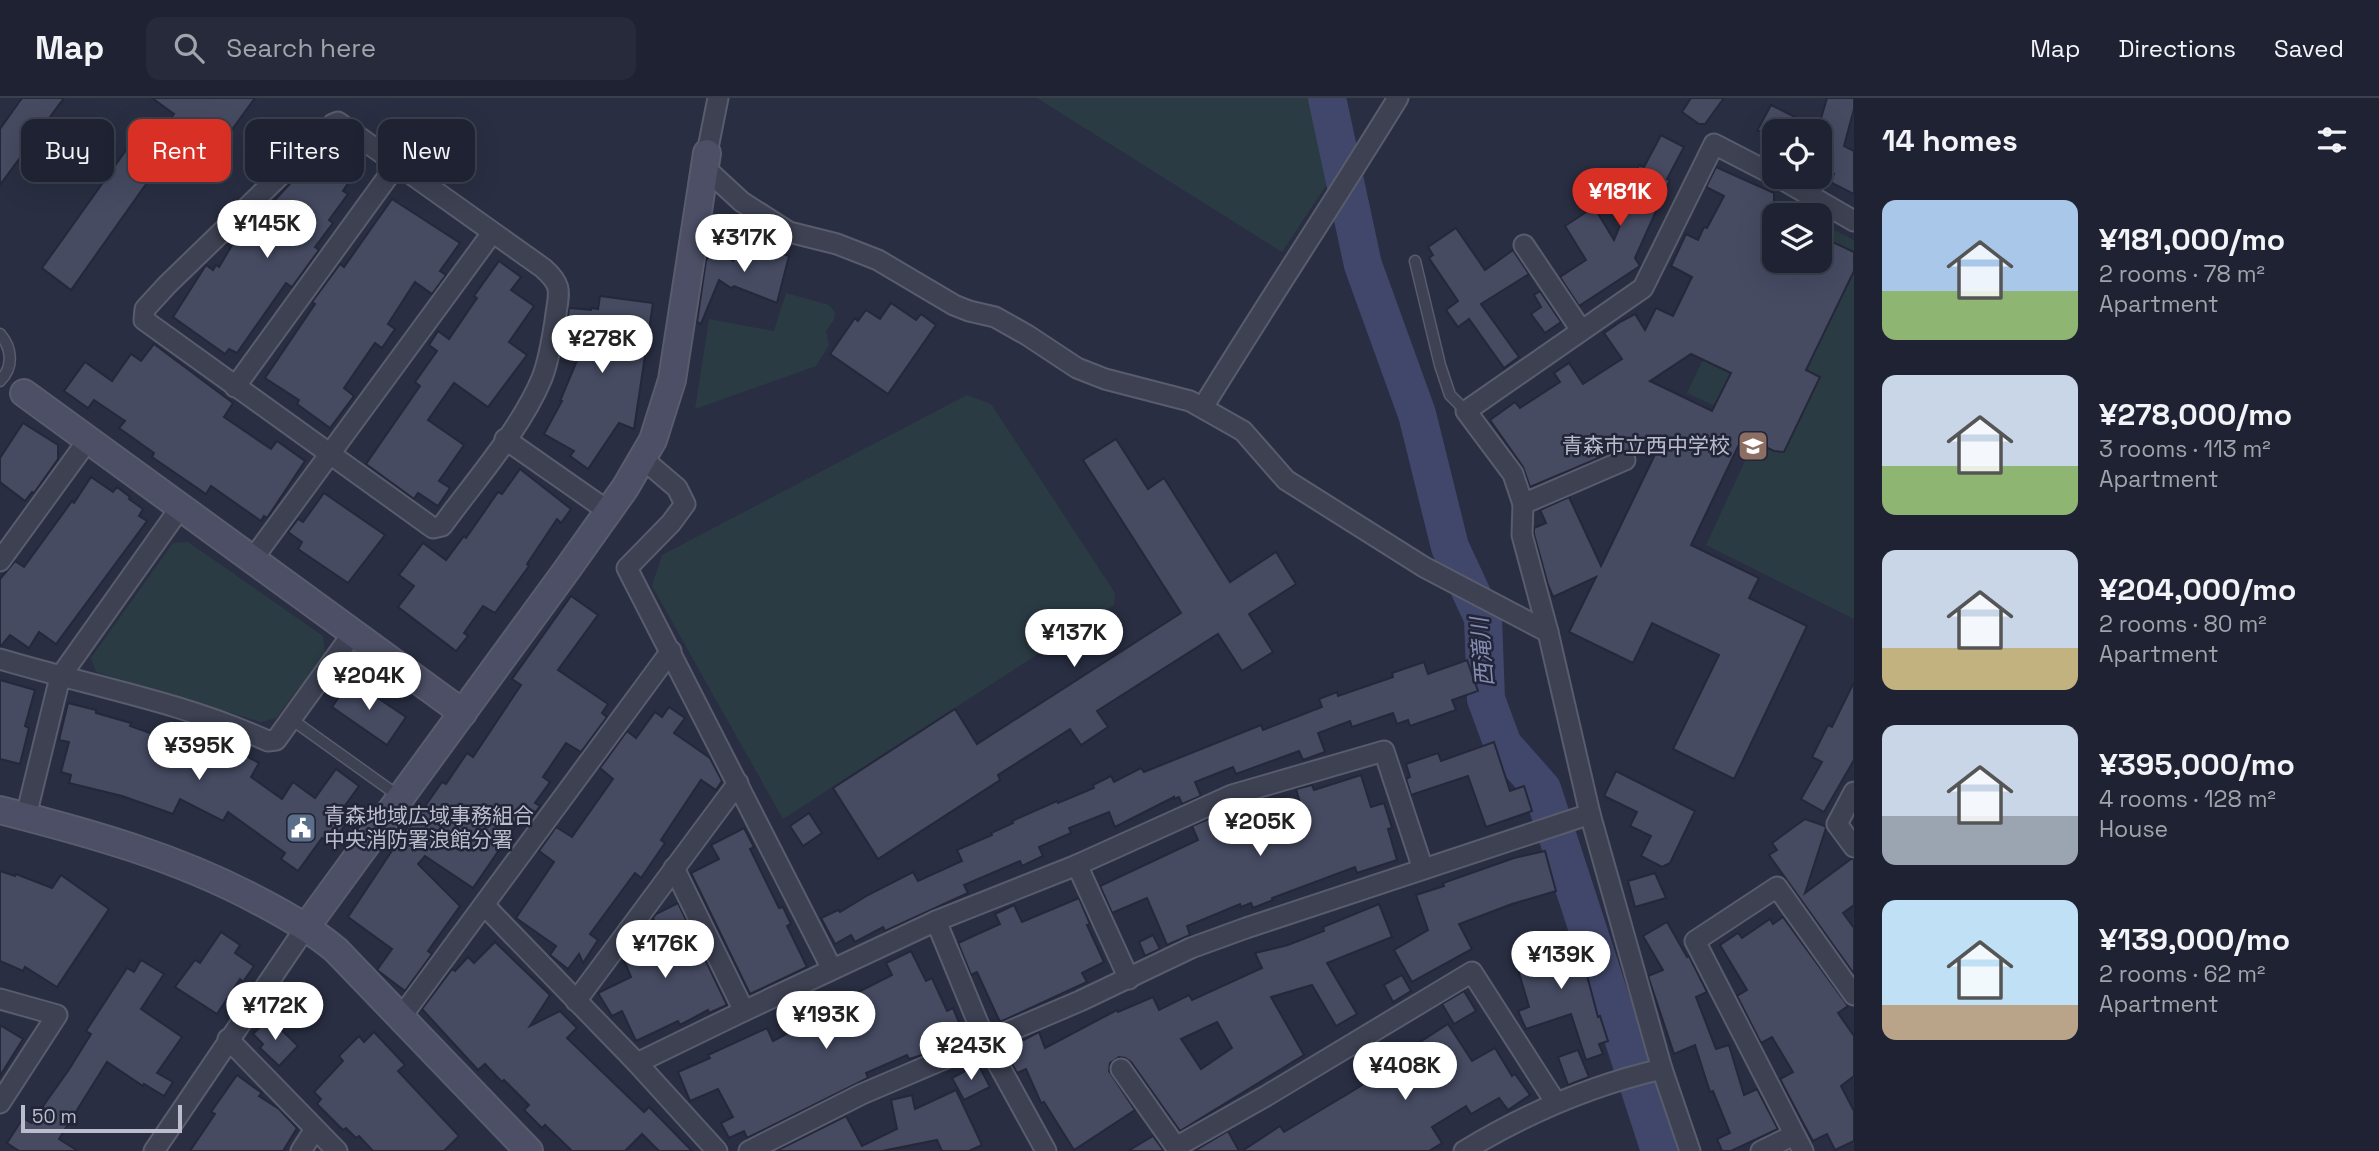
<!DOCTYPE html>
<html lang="en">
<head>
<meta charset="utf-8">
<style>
  :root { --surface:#1f2232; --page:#272a3a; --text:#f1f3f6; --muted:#a1a4ac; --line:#3c3f4d; --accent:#d93025 }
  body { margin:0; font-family:"Space Grotesk","Noto Sans JP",sans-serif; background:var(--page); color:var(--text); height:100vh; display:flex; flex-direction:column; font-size:26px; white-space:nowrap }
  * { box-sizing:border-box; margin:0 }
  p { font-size:23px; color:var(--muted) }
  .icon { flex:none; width:38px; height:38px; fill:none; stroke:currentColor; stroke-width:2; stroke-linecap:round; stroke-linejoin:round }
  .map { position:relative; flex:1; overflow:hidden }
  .panel { display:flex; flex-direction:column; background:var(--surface); width:525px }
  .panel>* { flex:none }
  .guide { position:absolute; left:21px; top:21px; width:665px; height:63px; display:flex; gap:14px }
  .buttons { position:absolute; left:1762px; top:21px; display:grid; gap:14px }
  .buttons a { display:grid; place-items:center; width:70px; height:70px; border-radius:14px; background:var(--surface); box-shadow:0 7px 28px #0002,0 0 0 2px var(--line); font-size:35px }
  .scale { position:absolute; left:21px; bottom:18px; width:161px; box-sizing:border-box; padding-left:7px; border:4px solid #bbbdcc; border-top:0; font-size:19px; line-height:24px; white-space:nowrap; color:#bbbdcc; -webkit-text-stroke:5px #222538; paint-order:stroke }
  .price { position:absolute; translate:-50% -60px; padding:0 16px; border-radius:24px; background:#fff; color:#222; font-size:23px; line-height:46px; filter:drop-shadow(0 2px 4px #0008) }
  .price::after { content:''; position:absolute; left:50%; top:42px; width:21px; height:16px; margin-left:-10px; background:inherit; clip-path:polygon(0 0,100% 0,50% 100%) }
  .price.selected { background:var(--accent); color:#fff }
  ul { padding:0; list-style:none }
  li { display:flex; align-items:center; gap:21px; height:175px; padding:0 28px }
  li span { display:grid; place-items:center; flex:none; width:196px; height:140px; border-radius:14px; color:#555 }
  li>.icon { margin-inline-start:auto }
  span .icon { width:84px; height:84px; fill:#fffc; stroke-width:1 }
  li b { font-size:30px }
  h2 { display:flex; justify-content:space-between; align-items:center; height:84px; padding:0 28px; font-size:30px }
  .chip { padding:0 24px; border-radius:14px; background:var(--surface); box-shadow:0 7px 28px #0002,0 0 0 2px var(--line); font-size:24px; line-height:63px }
  .chip.selected { background:var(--accent); color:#fff }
  header { display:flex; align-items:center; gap:42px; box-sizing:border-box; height:98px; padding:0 35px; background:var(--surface); border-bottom:2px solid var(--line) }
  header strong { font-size:33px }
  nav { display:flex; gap:38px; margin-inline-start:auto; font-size:24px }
  .search { width:490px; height:63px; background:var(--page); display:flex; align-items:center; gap:18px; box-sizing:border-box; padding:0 24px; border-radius:14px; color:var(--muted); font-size:26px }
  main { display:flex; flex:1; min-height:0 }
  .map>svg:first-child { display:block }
  .green { fill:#2b3b43 }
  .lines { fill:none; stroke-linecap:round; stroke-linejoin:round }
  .river { stroke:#40476a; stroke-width:38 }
  .building { fill:#464b62; stroke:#24283a; stroke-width:2; fill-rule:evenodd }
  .lane-casing { stroke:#595c6d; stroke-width:13 }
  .street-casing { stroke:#595c6d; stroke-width:23 }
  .secondary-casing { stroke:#595c6d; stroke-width:30 }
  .lane { stroke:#3d4152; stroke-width:10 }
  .street { stroke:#3d4152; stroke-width:19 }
  .secondary { stroke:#4c4f65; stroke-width:26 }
  .labels { text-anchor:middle; stroke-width:5; stroke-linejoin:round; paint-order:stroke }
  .poi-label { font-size:21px; fill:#bbbdcc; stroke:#222538; text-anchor:end }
  .water-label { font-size:23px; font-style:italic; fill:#848cb1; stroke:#222538 }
</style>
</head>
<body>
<header>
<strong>Map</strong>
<div class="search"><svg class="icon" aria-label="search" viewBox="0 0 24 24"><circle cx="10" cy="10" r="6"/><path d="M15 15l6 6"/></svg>Search here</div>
<nav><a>Map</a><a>Directions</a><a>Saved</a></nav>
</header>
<main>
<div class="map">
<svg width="1854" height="1053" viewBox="0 0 1854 1053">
  <rect width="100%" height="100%" fill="#292e42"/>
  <!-- green -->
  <g class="green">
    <path d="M1037,0H1310L1327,86L1282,154Z"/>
    <path d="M1779,104L1805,117H1774V163H1820V125L1854,142V521L1706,447L1761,329L1687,295Z"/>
    <path d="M786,195L829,207L835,214L834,222L826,233L829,247L816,268L695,311L709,221L774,233Z"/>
    <path d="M967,297L991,306L1115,495L1114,507L783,721L652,488L662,457Z"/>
    <path d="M188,444L323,538L325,556L276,620L261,624L96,574L91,560L173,445Z"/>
  </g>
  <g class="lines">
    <!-- river -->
    <path class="river" d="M1327,0L1363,167L1417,316L1450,449L1483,520L1486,601L1503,647L1542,691L1660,1053"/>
  </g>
  <!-- building -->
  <g class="building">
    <path d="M22,0H64L0,87V31Z"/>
    <path d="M152,0H255L207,66L176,44L71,192L42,170L139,34L154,44L174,16Z"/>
    <path d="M1691,0H1724L1705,26H1699L1682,14Z"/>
    <path d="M1827,0H1854V11L1844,48L1854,53V96L1830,84L1834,76L1820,69V24Z"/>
    <path d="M1771,7L1795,19L1788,33H1757Z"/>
    <path d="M1661,37L1684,49L1667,81L1670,82L1635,160L1640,168L1579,208L1560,179L1586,162L1565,128L1594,109L1614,142L1635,91L1629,88L1639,67L1644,69Z"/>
    <path d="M342,44L365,60L343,93L348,96L329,122L333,125L315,149L319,152L292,189L286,185L237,255L229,251L225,256L173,219L206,167L213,172L216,167L219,169L240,134L270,152L294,117L274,103L297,78L308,85L317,73L320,76Z"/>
    <path d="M1716,69L1774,95V163H1820V138L1854,154V173L1806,272L1820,279L1784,354L1774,353L1743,338L1691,447L1759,480L1749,500L1807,528L1734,681L1673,651L1719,557L1652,525L1633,565L1569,534L1596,479L1553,499L1548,487L1534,436V430L1546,425L1540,412L1569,399L1601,468L1664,338L1632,352L1620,351L1530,389L1523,369L1490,322L1515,304L1520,310L1560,284L1554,275L1569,265L1583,286L1622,261L1604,235L1620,224L1635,216L1645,232L1656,210L1673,218L1692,179L1671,168L1686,136L1698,142L1704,129L1707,130L1724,98L1706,89ZM1691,256L1731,275L1712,313L1650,283Z"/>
    <path d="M392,101L460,145L440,173L446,177L432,196L415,184L388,226L395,231L382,250L375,245L344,290L354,298L330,330L297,306L299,302L265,280L315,206L312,204L340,166L344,169Z"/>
    <path d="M1456,130L1485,172L1513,152L1529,176L1481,206L1519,259L1504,270L1469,221L1458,229L1446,212L1458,203L1429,160L1433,157L1428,149Z"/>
    <path d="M746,143L789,158L777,205L734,188L731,190L719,182L701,226L697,224L706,162L715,151L733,163L737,151L742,153Z"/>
    <path d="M499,163L521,179L511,192L534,208L509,244L527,257L488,309L454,285L428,322L464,347L439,383L450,390L438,408L418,395L414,401L366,366L420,288L415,284L437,253L429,247L438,233L449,241L477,200L474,198Z"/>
    <path d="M1540,193L1561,224L1545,235L1531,216L1541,209L1534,197Z"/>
    <path d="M600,198L653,205L634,331L619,325L588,371L570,358L574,353L544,336L562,303H560L581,253L563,248L569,210L591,212V210L598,211Z"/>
    <path d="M891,205L916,222L921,216L936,227L888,296L830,256L855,220L858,223L866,212L880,221Z"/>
    <path d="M154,246L233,305L224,319L271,351L277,343L305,363L267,420L264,418L261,423L211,388L206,396L152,359L154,355L119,330L125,323L94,302L88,310L64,293L85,264L112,283L131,256L141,263Z"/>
    <path d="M23,325L58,347V361L34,395L32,394L25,403L0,384V360Z"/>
    <path d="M1116,341L1148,391L1164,380L1230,484L1276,454L1296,486L1249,516L1273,554L1242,573L1218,536L1097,613L1108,629L1081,647L1070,631L998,677L1000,682L878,761L833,690L955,611L977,646L1181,515L1083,362Z"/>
    <path d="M520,371L571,411L561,425L557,421L527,466L529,468L495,515L483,508L464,535L468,538L456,553L398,509L414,488L399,477L423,445L446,462L464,438L466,440L498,394L502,396Z"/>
    <path d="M91,379L113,394L117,389L130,399L129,401L143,411L139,418L147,423L56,546L39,534L29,550L10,537L0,549V481L15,463L24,469L72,403L74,405Z"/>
    <path d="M324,395L385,437L348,485L298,451L302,444L288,434L298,421L303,424Z"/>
    <path d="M571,498L598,517L558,572L608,606L602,615L607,619L581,654L566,645L543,679L550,684L535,705L540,708L530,722L523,717L473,790L425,758L418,766L460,808L428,853L432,856L405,893L377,872L392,851L348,819L419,712L421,714L442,684L446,686L467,655L473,659L521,587L512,581Z"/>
    <path d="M1467,562L1478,593L1452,602L1456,612L1410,628L1408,622L1397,626L1393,615L1352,629L1350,623L1318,635L1325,654L1303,662L1299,653L1236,676L1233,669L1195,684L1201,698L1182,706L1179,699L1174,701V699L1115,729L1109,714L1069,730L1071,735L1039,749L1043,758L1022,768L1020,763L964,787L968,795L885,833L883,829L855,844L851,837L835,846L821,820L838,812L840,814L868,797L913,774L918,783L962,763L957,752L992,737L991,735L1013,725L1012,723L1057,703L1058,705L1094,690L1093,687L1111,678L1114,684L1141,670L1144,674L1261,627L1263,632L1322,609L1319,601L1337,594L1338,598L1393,579L1392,575L1424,564L1428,576Z"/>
    <path d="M0,582L35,592L25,628L29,630L20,666L0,661Z"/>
    <path d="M351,582L406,619L387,647L332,609Z"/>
    <path d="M1854,584V662L1824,714L1801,701L1822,664L1812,659L1828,627L1832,629Z"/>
    <path d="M68,605L96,612V615L131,625L130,628L189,649L192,641L233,660L237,653L259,665L251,679L282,701L293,684L315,700L336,671L359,688L336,720L345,727L331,747L322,740L298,773L281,761L285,755L228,714L223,723L180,701L173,716L122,698L69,685L71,677L61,674L69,644L59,642Z"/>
    <path d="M669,609L685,620L674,635L710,660L722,683L716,692L701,682L661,742L665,745L641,780L635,775L590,836L598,842L583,865L579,856L568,871L550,857L556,848L516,820L554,764L539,753L556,729L572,739L613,681L600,670L627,633L636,640L655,614L662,619Z"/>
    <path d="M1494,644L1510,693L1524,688L1532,713L1486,729L1468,678L1411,697L1406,681L1410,679L1406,666L1438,655L1441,663Z"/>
    <path d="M1616,673L1695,713L1670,765L1662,769L1641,758L1651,738L1630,728L1637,714L1604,698Z"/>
    <path d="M1361,677L1371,709L1384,705L1392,730L1388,731L1397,762L1357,775L1355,769L1272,800L1273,802L1253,810L1251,805L1241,809L1240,806L1187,828L1190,837L1167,847L1147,800L1112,815L1100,788L1198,742L1192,728L1220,716L1224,727L1245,719L1248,725L1301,708L1296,691L1312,687L1314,692Z"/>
    <path d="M809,715L822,735L803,748L790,728Z"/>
    <path d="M1805,721L1825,728L1826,730L1805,795L1851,761H1854V807L1843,815L1854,830V876L1769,757L1777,752L1772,745Z"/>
    <path d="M744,730L754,749L750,751L779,810L783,809L791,826L787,828L807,869L750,896L691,775L719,761L711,747Z"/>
    <path d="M1545,753L1556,793L1512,806L1459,826L1472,851L1412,884L1394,852L1428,832L1416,797L1444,788L1443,785L1514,760Z"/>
    <path d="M0,773L15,778L16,776L52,790L61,777L109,811L57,889L25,869L23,873L0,863Z"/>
    <path d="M1655,775L1666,800L1635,809L1628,783Z"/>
    <path d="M1079,800L1090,826L1087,827L1104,864L1082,875L1087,884L1000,924L977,874L971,877L958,845L1000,826L995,816L1014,807L1022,824Z"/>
    <path d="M678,805L727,907L709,915L708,912L680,927L678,923L636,943L622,913L612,918L598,895L631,879L624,862L651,851L643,834L657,828L653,820L656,816Z"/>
    <path d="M1379,806L1392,839L1327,865L1357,916L1336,928L1312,887L1271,899L1304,957L1180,1033L1131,964L1125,960L1119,959L1110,965L1109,973L1135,1012L1074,1052L1044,1004L1041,1005L1026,971L1017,975L1012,966L1006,951L1039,934L1045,950L1117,912L1118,914L1153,899L1159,912L1189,897L1192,902L1262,870L1255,855L1288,847L1324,833L1323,829ZM1217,924L1232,950L1201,971L1181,941Z"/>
    <path d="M1783,819L1848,908L1838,915L1854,938V978L1841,988L1854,1013V1043L1835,1052L1827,1036L1813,1043L1802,1023L1780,981L1793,974L1772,939L1761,945L1737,898L1747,892L1720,847L1738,835L1742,840L1770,821L1773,826Z"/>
    <path d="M1667,824L1687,859L1689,858L1707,894L1696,899L1716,951L1729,947L1744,997L1757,991L1778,1031L1731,1053H1722L1717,1041L1730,1035L1713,993L1710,994L1695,947L1674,956L1648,878L1663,872L1643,838Z"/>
    <path d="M221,834L240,847L235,855L254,868L243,884L240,881L217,916L175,889L195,862L200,865Z"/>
    <path d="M1576,836L1598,919L1600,918L1608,943L1599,946L1603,956L1586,962L1571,916L1526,931L1518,913L1529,909L1515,861L1537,848Z"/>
    <path d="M1153,837L1160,851L1145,858L1139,844Z"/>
    <path d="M495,844L550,897L530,928L560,913L577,930L567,940L644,1014L649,1009L692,1053H659L642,1036L625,1053H572L545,1027L542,1030L524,1012L529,1007L504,982L502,984L485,966L478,972L422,911L452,871L455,873L468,859L474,865Z"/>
    <path d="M911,853L926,883L932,880L947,913L953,910L963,934L961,935L963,940L919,958L909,961L907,957L866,975L868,980L747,1040L744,1033L729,1040L721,1025L733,1019L718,991L690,1003L678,974L710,960L708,957L767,930L773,943L805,926L803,922L892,877L886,865Z"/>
    <path d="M141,862L164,876L141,911L182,939L157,975L173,984L164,998L144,986L143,988L107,964L59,1041L78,1053H19L7,1045L23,1020L31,1025L68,973L91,936L86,933L127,870L134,874Z"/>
    <path d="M1402,877L1411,893L1393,904L1384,887Z"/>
    <path d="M1464,893L1476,913L1454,926L1442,906Z"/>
    <path d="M269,920L298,948L279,968L260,950L263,946L253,936Z"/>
    <path d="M1448,926L1472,963L1495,950L1512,978L1515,976L1530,997L1508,1012L1499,1000L1471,1016L1466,1008L1432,1029L1442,1045L1429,1053H1242L1280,1028L1284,1034L1351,994L1403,961L1400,957Z"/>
    <path d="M0,927L23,941L0,978Z"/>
    <path d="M374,934L405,967L398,973L459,1038L444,1053H373L359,1038L356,1040L346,1030L343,1032L317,1006L321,1001L314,994L343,963L339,958L359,938L364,944Z"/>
    <path d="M1578,952L1589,979L1568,987L1558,959Z"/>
    <path d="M978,966L990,989L964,1002L952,980Z"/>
    <path d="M237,977L262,995L259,998L279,1011L297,1030L283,1053H190L215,1016L211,1014Z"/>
    <path d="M956,992L982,1047L969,1053H942L937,1042L882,1053H776L846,1018L862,1048L897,1031L891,1002L912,997L915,1011Z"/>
    <path d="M1228,1033L1239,1053H1194Z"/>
    <path d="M1153,1038L1164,1053H1128Z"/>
  </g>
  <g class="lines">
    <!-- lane casing -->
    <g class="lane-casing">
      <g id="lane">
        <path d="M1415,163L1440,267L1450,297L1466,313"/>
        <path d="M0,236C12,250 14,269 0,283"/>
        <path d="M291,621L400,699"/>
      </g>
    </g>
    <!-- street casing -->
    <g class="street-casing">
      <g id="street">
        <path d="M338,24L543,170C565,189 558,196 555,223C552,242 549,262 542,280C521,331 474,384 442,428L433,430L144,222L145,211L167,187L333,26Z"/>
        <path d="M707,55L718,0"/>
        <path d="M705,70L742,104L789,134L837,146L878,162L954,207L969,213L995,219L1027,237L1077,270L1105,281L1190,303L1243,333L1286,382L1424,469L1548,534"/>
        <path d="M1778,79L1854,123"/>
        <path d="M1524,147L1581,232"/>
        <path d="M235,289L397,66"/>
        <path d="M1203,309C1267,205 1334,104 1398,0"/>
        <path d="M505,341L608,413"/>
        <path d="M643,361L677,390L685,406L671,425L627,470L832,871"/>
        <path d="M1523,406L1625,362"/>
        <path d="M252,462L492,135"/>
        <path d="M0,463L88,342"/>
        <path d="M0,561C90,588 182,604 268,643L276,642L353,535"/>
        <path d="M1854,694L1837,726L1854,749"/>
        <path d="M26,718L60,579L180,410"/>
        <path d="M1077,767L1129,881"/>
        <path d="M674,770L744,913"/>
        <path d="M484,807L637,965L717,1053"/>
        <path d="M936,823L985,942L1046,1053"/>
        <path d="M0,901L57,917L0,1005"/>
        <path d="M576,903L738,685"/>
        <path d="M401,919L671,553"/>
        <path d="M228,941L337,1053"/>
        <path d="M637,965L744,913L936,823L1077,767L1232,697L1384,653L1423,771"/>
        <path d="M1121,971L1176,1049"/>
        <path d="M154,1053L306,829"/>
        <path d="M301,1053L315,1031"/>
        <path d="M749,1053L862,996L1080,903L1191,850L1246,830L1590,716"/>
        <path d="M1178,1053L1176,1049L1266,998L1472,874L1556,1005"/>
        <path d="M1464,1053C1525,1016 1592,987 1662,971"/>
        <path d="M1690,1053L1662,971L1590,716L1548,534L1522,437L1523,406L1513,376L1466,313L1643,190L1714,46L1774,77"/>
        <path d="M1761,1053L1794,1037"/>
        <path d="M1803,1053L1695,843L1777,789L1854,897"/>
      </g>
    </g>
    <!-- secondary casing -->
    <g class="secondary-casing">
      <g id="secondary">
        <path d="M24,295L463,615"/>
        <path d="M0,712C90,735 177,759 259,803C286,817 312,832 336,852L529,1053"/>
        <path d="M306,829L566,473L625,390L653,342L672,282L707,55"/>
      </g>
    </g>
    <!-- lane -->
    <use href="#lane" class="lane"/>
    <!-- street -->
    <use href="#street" class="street"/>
    <!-- secondary -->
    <use href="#secondary" class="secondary"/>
  </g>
  <!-- icons -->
  <defs>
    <g id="school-square" transform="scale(1.575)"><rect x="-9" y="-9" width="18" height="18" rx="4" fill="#8d6e63" stroke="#222538"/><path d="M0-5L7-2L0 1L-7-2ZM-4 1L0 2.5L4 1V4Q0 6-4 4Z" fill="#fff"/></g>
    <g id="civic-square" transform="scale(1.575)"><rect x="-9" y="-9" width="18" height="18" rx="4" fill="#5c6f8a" stroke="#222538"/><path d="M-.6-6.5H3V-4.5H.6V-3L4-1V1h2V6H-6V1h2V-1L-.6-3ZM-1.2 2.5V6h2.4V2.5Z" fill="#fff"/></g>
  </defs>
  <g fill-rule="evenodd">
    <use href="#school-square" x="1753" y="348"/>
    <use href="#civic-square" x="301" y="730"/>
  </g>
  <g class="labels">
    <!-- poi labels -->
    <g class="poi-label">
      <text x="1730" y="355">青森市立西中学校</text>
      <text x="324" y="725" text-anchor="start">青森地域広域事務組合<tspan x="324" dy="24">中央消防署浪館分署</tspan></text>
    </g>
    <!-- water labels -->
    <g class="water-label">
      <text transform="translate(1482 554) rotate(-95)" y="8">西滝川</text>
    </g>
  </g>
</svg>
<div class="buttons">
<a><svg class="icon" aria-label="locate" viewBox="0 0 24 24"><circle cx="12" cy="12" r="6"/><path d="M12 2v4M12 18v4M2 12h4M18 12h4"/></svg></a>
<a><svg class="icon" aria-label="layers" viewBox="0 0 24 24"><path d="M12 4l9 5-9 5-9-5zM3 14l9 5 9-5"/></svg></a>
</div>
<div class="scale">50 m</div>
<b class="price selected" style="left:1620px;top:130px">¥181K</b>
<b class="price" style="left:267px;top:162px">¥145K</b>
<b class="price" style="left:744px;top:176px">¥317K</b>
<b class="price" style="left:602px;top:277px">¥278K</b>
<b class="price" style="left:1074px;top:571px">¥137K</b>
<b class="price" style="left:369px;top:614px">¥204K</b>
<b class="price" style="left:199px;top:684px">¥395K</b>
<b class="price" style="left:1260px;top:760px">¥205K</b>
<b class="price" style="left:665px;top:882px">¥176K</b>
<b class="price" style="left:1561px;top:893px">¥139K</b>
<b class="price" style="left:275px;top:944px">¥172K</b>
<b class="price" style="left:826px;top:953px">¥193K</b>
<b class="price" style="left:971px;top:984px">¥243K</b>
<b class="price" style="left:1405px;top:1004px">¥408K</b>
<div class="guide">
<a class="chip">Buy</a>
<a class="chip selected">Rent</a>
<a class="chip">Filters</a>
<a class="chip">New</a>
</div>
</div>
<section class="panel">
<h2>14 homes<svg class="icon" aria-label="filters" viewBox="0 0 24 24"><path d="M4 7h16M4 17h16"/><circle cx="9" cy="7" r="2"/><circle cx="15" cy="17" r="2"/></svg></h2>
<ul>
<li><span style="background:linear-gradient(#a9c7e8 65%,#8fb573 0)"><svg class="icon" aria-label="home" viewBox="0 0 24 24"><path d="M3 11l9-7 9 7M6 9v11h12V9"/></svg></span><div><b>¥181,000/mo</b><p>2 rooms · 78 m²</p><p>Apartment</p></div></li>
<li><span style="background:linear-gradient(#c9d6e8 65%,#8fb573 0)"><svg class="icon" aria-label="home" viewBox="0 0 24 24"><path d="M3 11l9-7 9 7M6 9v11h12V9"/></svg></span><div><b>¥278,000/mo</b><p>3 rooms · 113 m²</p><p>Apartment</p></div></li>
<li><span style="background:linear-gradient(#c9d6e8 70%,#c2b280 0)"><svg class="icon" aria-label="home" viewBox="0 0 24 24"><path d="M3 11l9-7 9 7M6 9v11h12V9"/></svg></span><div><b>¥204,000/mo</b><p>2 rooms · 80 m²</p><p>Apartment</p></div></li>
<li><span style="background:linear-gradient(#c9d6e8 65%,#9aa5b1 0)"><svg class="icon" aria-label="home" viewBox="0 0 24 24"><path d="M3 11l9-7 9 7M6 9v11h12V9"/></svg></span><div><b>¥395,000/mo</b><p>4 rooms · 128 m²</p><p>House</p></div></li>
<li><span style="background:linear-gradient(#bfe0f5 75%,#b9a48a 0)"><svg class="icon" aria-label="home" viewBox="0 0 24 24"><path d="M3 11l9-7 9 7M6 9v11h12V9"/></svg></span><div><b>¥139,000/mo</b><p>2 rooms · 62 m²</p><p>Apartment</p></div></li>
</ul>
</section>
</main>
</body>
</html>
